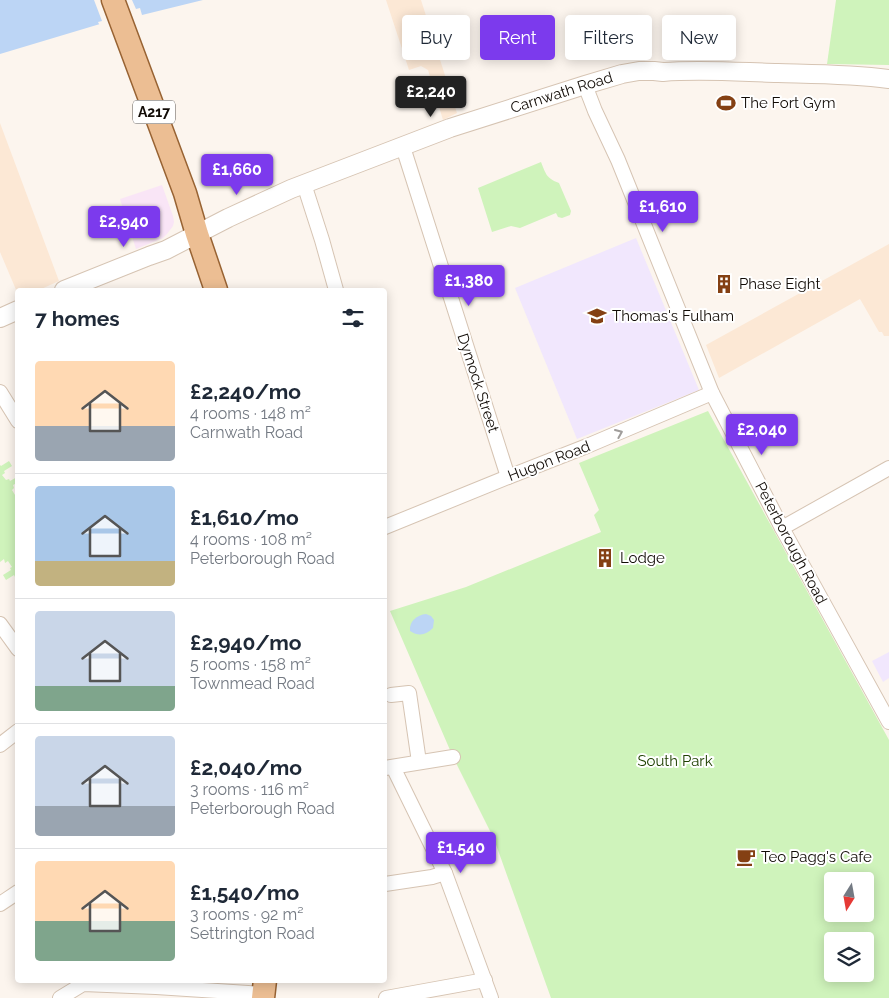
<!DOCTYPE html>
<html lang="en">
<head>
<meta charset="utf-8">
<style>
  :root { --surface:#fff; --page:#f2f2f3; --text:#1f2937; --muted:#747a83; --line:#e0e1e3; --accent:#7c3aed }
  body { margin:0; font-family:Raleway,sans-serif; background:var(--page); color:var(--text); height:100vh; display:flex; flex-direction:column; font-size:19px; white-space:nowrap }
  * { box-sizing:border-box; margin:0 }
  p { font-size:16px; color:var(--muted) }
  .icon { flex:none; width:28px; height:28px; fill:none; stroke:currentColor; stroke-width:2; stroke-linecap:round; stroke-linejoin:round }
  .map { position:relative; flex:1; overflow:hidden }
  .panel { position:absolute; left:15px; top:288px; width:372px; height:695px; display:flex; flex-direction:column; background:var(--surface); border-radius:5px; box-shadow:0 2px 12px #0003 }
  .panel>* { flex:none }
  .guide { position:absolute; left:402px; top:15px; width:411px; height:45px; display:flex; gap:10px }
  .needle { width:32px; rotate:191deg }
  .buttons { position:absolute; left:824px; top:872px; display:grid; gap:10px }
  .buttons a { display:grid; place-items:center; width:50px; height:50px; border-radius:5px; background:var(--surface); box-shadow:0 2px 12px #0003; font-size:25px }
  .price { position:absolute; translate:-50% -42px; padding:0 11px; border-radius:5px; background:var(--accent); color:#fff; font-size:16px; line-height:32px; filter:drop-shadow(0 1px 2px #0008) }
  .price::after { content:''; position:absolute; left:50%; top:30px; width:15px; height:11px; margin-left:-8px; background:inherit; clip-path:polygon(0 0,100% 0,50% 100%) }
  .price.active { background:#222; color:#fff }
  ul { padding:0; list-style:none }
  li { display:flex; align-items:center; gap:15px; height:125px; padding:0 20px }
  li+li { border-top:1px solid var(--line) }
  li span { display:grid; place-items:center; flex:none; width:140px; height:100px; border-radius:5px; color:#555 }
  li>.icon { margin-inline-start:auto }
  span .icon { width:60px; height:60px; fill:#fffc; stroke-width:1 }
  li b { font-size:21px }
  h2 { display:flex; justify-content:space-between; align-items:center; height:60px; padding:0 20px; font-size:21px }
  .pill { padding:0 18px; border-radius:5px; background:var(--surface); box-shadow:0 2px 12px #0003; font-size:18px; line-height:45px }
  .pill.active { background:var(--accent); color:#fff }
  .map>svg:first-child { display:block }
  .commercial { fill:#f9e5f6 }
  .built { fill:#fce8d5 }
  .education { fill:#f1e7fd }
  .green { fill:#cff3bb; fill-rule:evenodd }
  .water { fill:#bcd5f5 }
  .pier { fill:#fcf5ee }
  .lines { fill:none; stroke-linecap:round; stroke-linejoin:round }
  .minor-casing { stroke:#d6c4b3; stroke-width:16 }
  .tertiary-casing { stroke:#d6c4b3; stroke-width:20 }
  .primary-casing { stroke:#986333; stroke-width:25 }
  .minor { stroke:#fff; stroke-width:14 }
  .tertiary { stroke:#fff; stroke-width:18 }
  .primary { stroke:#ecbe93; stroke-width:22 }
  .oneway { stroke:#a09d9b }
  .labels { text-anchor:middle; stroke-width:4; stroke-linejoin:round; paint-order:stroke }
  .shield { fill:#fff; stroke:#585451; stroke-width:1 }
  .shield-label { font-size:14px; font-weight:bold; fill:#110b06 }
  .street-label { font-size:15px; fill:#110b06; stroke:#fff }
  .poi-label { font-size:15px; fill:#110b06; stroke:#fff; text-anchor:start }
  .park-label { font-size:15px; fill:#1f4001; stroke:#fff }
</style>
</head>
<body>
<div class="map">
<svg width="889" height="998" viewBox="0 0 889 998">
  <rect width="100%" height="100%" fill="#fcf5ee"/>
  <!-- commercial -->
  <path class="commercial" d="M162,185L173,216L174,222L173,226L167,234L163,238L136,249L120,199Z"/>
  <!-- built -->
  <g class="built">
    <path d="M386,0H421L457,113L443,120L428,70L421,66L409,70Z"/>
    <path d="M0,123L59,281L39,290H18L17,292L0,252Z"/>
    <path d="M889,244V336H884L882,332H879L860,299L719,378L706,345Z"/>
  </g>
  <!-- education -->
  <g class="education">
    <path d="M636,238L699,390L577,439L515,288Z"/>
    <path d="M889,652V678L883,682L872,661Z"/>
  </g>
  <!-- green -->
  <g class="green">
    <path d="M836,0H889V65L827,64Z"/>
    <path d="M541,162C546,174 546,178 559,183L571,211L570,215L562,218L558,217L556,213L520,228L511,226L492,232L478,188Z"/>
    <path d="M708,411L889,740V998H551L494,839L453,757L390,611L466,587L601,532L594,515L599,510L579,463ZM832,881H865V914H832ZM832,941H865V974H832Z"/>
    <path d="M9,461L12,466L4,471L5,473L2,475L6,480L9,479L10,481L17,477V483L13,485L14,488L12,490L15,495L17,494L18,575L15,577L14,575L6,580L3,575L11,570L10,568L12,567L8,561L5,563L4,559L0,562V465L1,466Z"/>
  </g>
  <!-- water -->
  <g class="water">
    <path d="M0,0H203L142,15L120,18L0,54Z"/>
    <path d="M426,614L431,616L434,620L433,628C426,635 419,637 410,631C409,621 417,615 426,614Z"/>
  </g>
  <!-- pier -->
  <path class="pier" d="M94,0H132L136,9L140,8L142,15L139,18L121,21L100,26L98,22L102,21Z"/>
  <g class="lines">
    <!-- minor casing -->
    <g class="minor-casing">
      <g id="minor">
        <path d="M585,85L595,111L618,160L712,393L782,528L889,722"/>
        <path d="M403,147L508,477"/>
        <path d="M304,184L322,240L336,290"/>
        <path d="M0,392L18,421"/>
        <path d="M385,527L508,477L587,446L712,393"/>
        <path d="M782,528L889,468"/>
        <path d="M0,624L18,649"/>
        <path d="M391,695L409,693L419,762"/>
        <path d="M0,745L18,731"/>
        <path d="M393,767L445,873L491,998"/>
        <path d="M385,768L453,757"/>
        <path d="M385,884L432,877L445,873"/>
        <path d="M0,904L18,892"/>
        <path d="M60,998L83,984L156,987L264,994"/>
        <path d="M386,998L485,980"/>
      </g>
    </g>
    <!-- tertiary casing -->
    <g class="tertiary-casing">
      <g id="tertiary">
        <path id="s1" d="M64,290L149,256L166,250L228,218L291,189L450,128L585,85L622,74L639,71H654L663,72C701,69 740,72 778,73C815,74 852,74 889,79"/>
        <path d="M0,318L18,310"/>
      </g>
    </g>
    <!-- primary casing -->
    <g class="primary-casing">
      <g id="primary">
        <path d="M113,0L185,193L197,234L216,290"/>
        <path d="M263,998L265,980"/>
      </g>
    </g>
    <!-- minor -->
    <use href="#minor" class="minor"/>
    <!-- tertiary -->
    <use href="#tertiary" class="tertiary"/>
    <!-- primary -->
    <use href="#primary" class="primary"/>
  </g>
  <!-- one-way arrows -->
  <defs><path id="oneway-chevron" d="M-2-3.5L2.5 0L-2 3.5" fill="none" stroke-width="1.6" stroke-linecap="round" stroke-linejoin="round" transform="scale(1.25)"/></defs>
  <use class="oneway" href="#oneway-chevron" transform="translate(619 433) rotate(-23)"/>
  <!-- icons -->
  <defs>
    <g id="stadium-bare" transform="scale(1.5)"><path d="M0-5a6.5 5 0 1 0 0 10a6.5 5 0 1 0 0-10ZM-3.5-1.8h7v3.6h-7Z" fill="#844013" stroke="#fff" stroke-width="2.5" paint-order="stroke"/></g>
    <g id="building-bare" transform="scale(1.5)"><path d="M-4-6H4V6H1V3H-1V6H-4ZM-2.5-4.3h1.7v1.8h-1.7ZM.8-4.3h1.7v1.8H.8ZM-2.5-1h1.7V.8h-1.7ZM.8-1h1.7V.8H.8Z" fill="#844013" stroke="#fff" stroke-width="2.5" paint-order="stroke"/></g>
    <g id="school-bare" transform="scale(1.5)"><path d="M0-5L7-2L0 1L-7-2ZM-4 1L0 2.5L4 1V4Q0 6-4 4Z" fill="#844013" stroke="#fff" stroke-width="2.5" paint-order="stroke"/></g>
    <g id="cafe-bare" transform="scale(1.5)"><path d="M-5.5-4.5H6V0H3Q3 3.5 0 3.5H-2.5Q-5.5 3.5-5.5 0ZM3-3.2v2h1.7v-2ZM-6 4.5H4V6H-6Z" fill="#844013" stroke="#fff" stroke-width="2.5" paint-order="stroke"/></g>
  </defs>
  <g fill-rule="evenodd">
    <use href="#stadium-bare" x="726" y="103"/>
    <use href="#building-bare" x="724" y="284"/>
    <use href="#school-bare" x="597" y="316"/>
    <use href="#building-bare" x="605" y="558"/>
    <use href="#cafe-bare" x="746" y="857"/>
  </g>
  <g class="labels">
    <!-- shield labels -->
    <rect class="shield" x="133" y="100.5" width="42" height="23" rx="4"/>
    <g class="shield-label">
      <text x="154" y="117">A217</text>
    </g>
    <!-- street labels -->
    <g class="street-label">
      <text dy="5" stroke="none"><textPath href="#s1" startOffset="536">Carnwath Road</textPath></text>
      <text transform="translate(478 383) rotate(72)" y="5">Dymock Street</text>
      <text transform="translate(549 461) rotate(-21)" y="5">Hugon Road</text>
      <text transform="translate(791 543) rotate(62)" y="5">Peterborough Road</text>
    </g>
    <!-- poi labels -->
    <g class="poi-label">
      <text x="741" y="108">The Fort Gym</text>
      <text x="739" y="289">Phase Eight</text>
      <text x="612" y="321">Thomas's Fulham</text>
      <text x="620" y="563">Lodge</text>
      <text x="761" y="862">Teo Pagg's Cafe</text>
    </g>
    <!-- park labels -->
    <g class="park-label">
      <text x="675" y="766">South Park</text>
    </g>
  </g>
</svg>
<div class="buttons">
<a><svg class="needle" viewBox="-14 -14 28 28"><path d="M0-13l5 13h-10z" fill="#e53935"/><path d="M0 13l5-13h-10z" fill="#747a83"/></svg></a>
<a><svg class="icon" aria-label="layers" viewBox="0 0 24 24"><path d="M12 4l9 5-9 5-9-5zM3 14l9 5 9-5"/></svg></a>
</div>
<b class="price active" style="left:431px;top:118px">£2,240</b>
<b class="price" style="left:237px;top:196px">£1,660</b>
<b class="price" style="left:663px;top:233px">£1,610</b>
<b class="price" style="left:124px;top:248px">£2,940</b>
<b class="price" style="left:469px;top:307px">£1,380</b>
<b class="price" style="left:762px;top:456px">£2,040</b>
<b class="price" style="left:461px;top:874px">£1,540</b>
<div class="guide">
<a class="pill">Buy</a>
<a class="pill active">Rent</a>
<a class="pill">Filters</a>
<a class="pill">New</a>
</div>
<section class="panel">
<h2>7 homes<svg class="icon" aria-label="filters" viewBox="0 0 24 24"><path d="M4 7h16M4 17h16"/><circle cx="9" cy="7" r="2"/><circle cx="15" cy="17" r="2"/></svg></h2>
<ul>
<li><span style="background:linear-gradient(#ffd9b3 65%,#9aa5b1 0)"><svg class="icon" aria-label="home" viewBox="0 0 24 24"><path d="M3 11l9-7 9 7M6 9v11h12V9"/></svg></span><div><b>£2,240/mo</b><p>4 rooms · 148 m²</p><p>Carnwath Road</p></div></li>
<li><span style="background:linear-gradient(#a9c7e8 75%,#c2b280 0)"><svg class="icon" aria-label="home" viewBox="0 0 24 24"><path d="M3 11l9-7 9 7M6 9v11h12V9"/></svg></span><div><b>£1,610/mo</b><p>4 rooms · 108 m²</p><p>Peterborough Road</p></div></li>
<li><span style="background:linear-gradient(#c9d6e8 75%,#7fa58c 0)"><svg class="icon" aria-label="home" viewBox="0 0 24 24"><path d="M3 11l9-7 9 7M6 9v11h12V9"/></svg></span><div><b>£2,940/mo</b><p>5 rooms · 158 m²</p><p>Townmead Road</p></div></li>
<li><span style="background:linear-gradient(#c9d6e8 70%,#9aa5b1 0)"><svg class="icon" aria-label="home" viewBox="0 0 24 24"><path d="M3 11l9-7 9 7M6 9v11h12V9"/></svg></span><div><b>£2,040/mo</b><p>3 rooms · 116 m²</p><p>Peterborough Road</p></div></li>
<li><span style="background:linear-gradient(#ffd9b3 60%,#7fa58c 0)"><svg class="icon" aria-label="home" viewBox="0 0 24 24"><path d="M3 11l9-7 9 7M6 9v11h12V9"/></svg></span><div><b>£1,540/mo</b><p>3 rooms · 92 m²</p><p>Settrington Road</p></div></li>
</ul>
</section>
</div>
</body>
</html>
